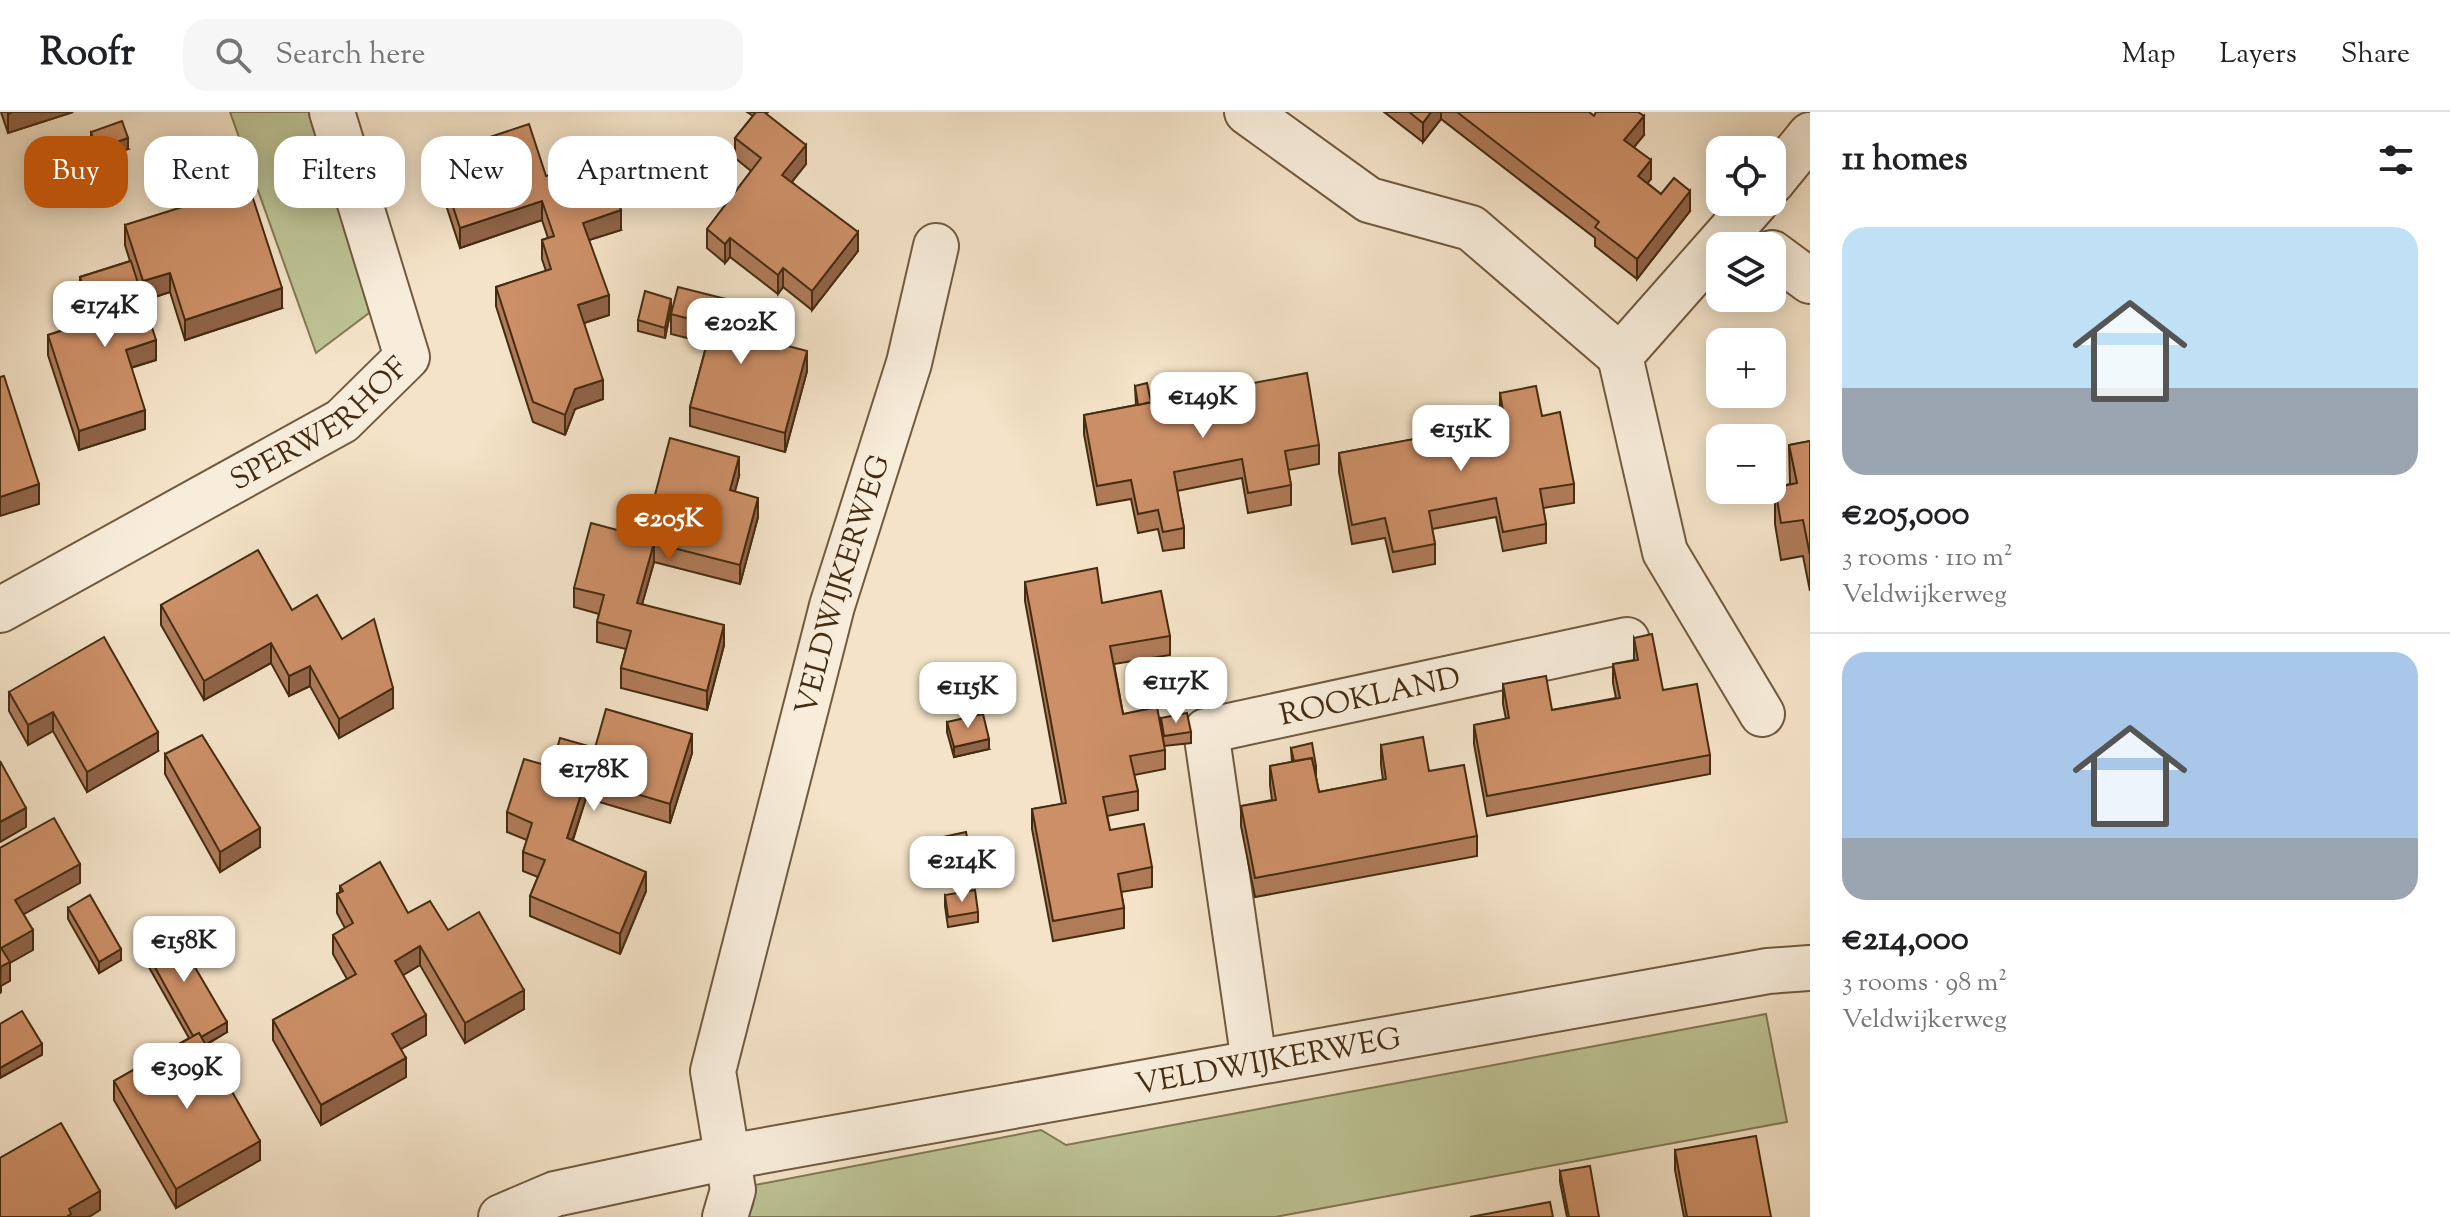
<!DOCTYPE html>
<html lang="en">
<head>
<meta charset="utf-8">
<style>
  :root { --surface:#fff; --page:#f6f6f6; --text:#202124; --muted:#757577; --line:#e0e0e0; --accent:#b45309 }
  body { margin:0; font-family:"Sorts Mill Goudy",serif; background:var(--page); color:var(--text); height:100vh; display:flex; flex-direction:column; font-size:30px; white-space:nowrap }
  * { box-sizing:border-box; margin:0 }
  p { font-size:26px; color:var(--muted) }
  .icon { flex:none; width:44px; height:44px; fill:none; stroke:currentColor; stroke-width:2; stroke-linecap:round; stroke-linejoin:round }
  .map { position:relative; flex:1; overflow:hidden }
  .side { display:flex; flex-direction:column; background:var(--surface); width:640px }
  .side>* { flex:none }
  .guide { position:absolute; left:24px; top:24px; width:760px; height:72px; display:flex; gap:16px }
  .buttons { position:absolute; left:1706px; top:24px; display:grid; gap:16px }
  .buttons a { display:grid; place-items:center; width:80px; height:80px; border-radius:16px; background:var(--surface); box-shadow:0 4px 20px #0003; font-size:40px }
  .price { position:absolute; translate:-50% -68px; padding:0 18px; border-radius:16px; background:#fff; color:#222; font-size:26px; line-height:52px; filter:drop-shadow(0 2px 4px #0008) }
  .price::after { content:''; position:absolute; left:50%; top:48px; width:24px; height:18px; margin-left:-12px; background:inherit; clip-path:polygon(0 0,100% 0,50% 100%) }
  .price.selected { background:var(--accent); color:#fff }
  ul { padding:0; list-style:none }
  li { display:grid; align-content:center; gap:16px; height:424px; padding:0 32px }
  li+li { border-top:2px solid var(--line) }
  li span { display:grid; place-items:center; height:248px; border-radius:24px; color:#555 }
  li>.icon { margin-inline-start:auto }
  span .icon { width:144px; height:144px; fill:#fffc; stroke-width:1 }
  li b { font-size:34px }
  h2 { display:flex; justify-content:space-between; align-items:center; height:96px; padding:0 32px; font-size:34px }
  .tag { padding:0 28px; border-radius:24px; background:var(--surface); box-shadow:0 4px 20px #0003; font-size:28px; line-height:72px }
  .tag.selected { background:var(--accent); color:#fff }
  header { display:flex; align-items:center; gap:48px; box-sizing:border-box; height:112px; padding:0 40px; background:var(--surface); border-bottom:2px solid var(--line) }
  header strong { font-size:38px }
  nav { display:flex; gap:44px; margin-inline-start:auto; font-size:28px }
  .search { width:560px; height:72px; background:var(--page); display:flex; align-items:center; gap:20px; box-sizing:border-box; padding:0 28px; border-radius:24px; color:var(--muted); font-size:30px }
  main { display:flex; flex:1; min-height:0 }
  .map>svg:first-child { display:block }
  .green { fill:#bdc395; stroke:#817852; stroke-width:2 }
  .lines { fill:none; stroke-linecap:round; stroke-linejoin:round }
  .minor-casing { stroke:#715a3e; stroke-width:48 }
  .minor { stroke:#f8eddb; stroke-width:44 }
  .wall { fill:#af7b59; stroke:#452c10; stroke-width:2 }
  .shaded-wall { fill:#8f6448; stroke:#452c10; stroke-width:2 }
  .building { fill:#cc8f67; stroke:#452c10; stroke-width:2 }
  .labels { text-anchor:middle; stroke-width:8; stroke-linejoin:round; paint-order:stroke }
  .street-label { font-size:30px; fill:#452c10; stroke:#f8eddb }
</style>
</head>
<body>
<header>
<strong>Roofr</strong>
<div class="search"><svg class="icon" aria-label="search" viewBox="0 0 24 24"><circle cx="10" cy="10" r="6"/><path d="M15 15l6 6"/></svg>Search here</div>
<nav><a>Map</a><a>Layers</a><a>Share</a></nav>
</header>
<main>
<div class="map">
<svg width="1810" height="1105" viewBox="0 0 1810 1105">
  <rect width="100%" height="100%" fill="#f4e3c8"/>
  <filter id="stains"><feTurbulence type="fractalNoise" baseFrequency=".0025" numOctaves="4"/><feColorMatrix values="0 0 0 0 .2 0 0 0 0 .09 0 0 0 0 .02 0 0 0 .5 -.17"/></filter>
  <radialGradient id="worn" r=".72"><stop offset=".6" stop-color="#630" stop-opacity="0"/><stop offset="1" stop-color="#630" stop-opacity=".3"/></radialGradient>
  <!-- green -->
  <g class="green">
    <path d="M230,0H310L363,158L369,201L316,241Z"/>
    <path d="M1766,902L1787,1010L1275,1105H747L753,1093L755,1073L1041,1018L1066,1033Z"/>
  </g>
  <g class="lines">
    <!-- minor casing -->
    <g class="minor-casing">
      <g id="minor">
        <path d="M1247,0L1369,88L1471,116L1620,244"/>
        <path d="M1772,70L1810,23"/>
        <path d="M1772,141L1810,169"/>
        <path d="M1620,244L1665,440L1762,602"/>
        <path d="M1620,244L1756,90"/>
        <path id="s1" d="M0,498L342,309L407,245L332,0"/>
        <path id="s2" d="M1254,950L1206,619L1627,528"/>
        <path id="s3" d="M501,1105L555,1082L728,1045L1768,859L1810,856"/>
        <path id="s4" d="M725,1105L733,1078L713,959L832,494L909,251L936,134"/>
      </g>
    </g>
    <!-- minor -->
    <use href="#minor" class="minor"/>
  </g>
  <!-- wall -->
  <g class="wall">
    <path d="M1,0H73L8,21Z"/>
    <path d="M747,0H768L766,2L806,52L792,70L858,139L812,198L783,175L778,182L730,145L725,151L707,136V117L751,59L735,46V26L753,4Z"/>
    <path d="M1384,0H1589L1594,4L1644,23L1634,35L1651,67L1647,71L1661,82L1690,99L1637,167L1595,134V126L1441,7L1423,30Z"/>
    <path d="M91,20L128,37L116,40L124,77L107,82L91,30Z"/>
    <path d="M436,43L546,64L621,118L589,128L609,203L584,211L603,287L575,297L565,323L533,310L496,194V175L546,159L542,147V128L548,126L542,108L460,136L436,62Z"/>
    <path d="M125,113L282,196L185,228L170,180L144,188L156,248L131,256L145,317L79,338L48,243V223L89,210L80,185V165L130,149L125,133Z"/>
    <path d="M671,197L665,226L638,219V208Z"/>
    <path d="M671,202L742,211L739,221L807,259L785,340L690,314V295L707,231L671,222Z"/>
    <path d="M1135,274L1151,290L1319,333V352L1288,358L1291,373V393L1248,401L1242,366L1177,379L1184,416V436L1163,439L1158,417L1138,421L1131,387L1097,393L1084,322V303L1136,293Z"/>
    <path d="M1500,281L1542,304L1574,372V391L1543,396L1546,412V431L1503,439L1496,405L1432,417L1435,432V452L1393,460L1385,426L1352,432L1339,360V341L1502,311L1500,300Z"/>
    <path d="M1810,329V479L1803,444L1781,448L1775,412V376L1790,372L1789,333Z"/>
    <path d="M739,364L734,380L758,405L740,472L654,450L642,492L724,533L707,598L621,576V556L626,537L597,530V510L599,502L574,495V476L651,398Z"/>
    <path d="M1025,470L1102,491L1170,524V543L1114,552L1123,602L1165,638V657L1134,663L1138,679V698L1107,704L1110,718L1152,755V775L1121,780L1124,796V816L1053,829L1032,717V697L1062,692L1025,489Z"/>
    <path d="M161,493L292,498L342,527L393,596L339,626L310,574L289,584L271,551L204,588L161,513Z"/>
    <path d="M1634,526L1663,578L1710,643V662L1487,704L1474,632V613L1506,607L1503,592V572L1552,598L1616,586L1613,571V552L1634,548Z"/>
    <path d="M9,580L158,639L87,680L53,619L28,633L9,599Z"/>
    <path d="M1161,606L1191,620V631L1164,634L1161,616Z"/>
    <path d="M947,610L989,637L954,645L947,620Z"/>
    <path d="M1381,633L1429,659L1477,724V744L1255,785L1241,714V694L1272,688L1270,673V654L1292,650L1291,636L1316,654V665L1319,680L1383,668L1381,653Z"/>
    <path d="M595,636L692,641L670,711L586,686L573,728L646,779L620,842L530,804V784L538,765L523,759V740L527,728L507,720V700L552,655Z"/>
    <path d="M165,642L260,735L220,760L165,662Z"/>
    <path d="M934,727L969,745L937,752L934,737Z"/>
    <path d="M340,774L448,818L524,897L465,931L420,853L403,863L426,923L401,937L406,965L321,1013L273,928V908L347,867L333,842V823L345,816L337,801V782L340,780Z"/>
    <path d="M945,783L978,800V810L948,815L945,794Z"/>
    <path d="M68,796L121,848L99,861L68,807Z"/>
    <path d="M142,832L227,920L206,933L260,1048L176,1096L114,988V969L189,926L142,843Z"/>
    <path d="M1675,1038L1771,1105H1684L1675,1058Z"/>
    <path d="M1560,1059L1599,1105H1567L1560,1070Z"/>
  </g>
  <!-- shaded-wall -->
  <g class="shaded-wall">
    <path d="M13,0H73L8,21V2Z"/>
    <path d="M1431,0H1441V7L1423,30V11Z"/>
    <path d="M1644,4V23L1624,47V28Z"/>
    <path d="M128,26V37L114,41V31Z"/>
    <path d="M806,33V52L782,82V63Z"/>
    <path d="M1651,48V67L1638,83V64Z"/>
    <path d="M124,66V77L107,82V72Z"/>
    <path d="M1690,79V99L1637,167V147Z"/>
    <path d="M542,89V108L460,136V116Z"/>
    <path d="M621,98V118L583,130V111Z"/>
    <path d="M858,120V139L812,198V179Z"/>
    <path d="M730,126V145L725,151V132Z"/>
    <path d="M783,156V175L778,182V163Z"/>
    <path d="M170,161V180L143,189V169Z"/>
    <path d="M282,176V196L185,228V208Z"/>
    <path d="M609,183V203L578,213V193Z"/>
    <path d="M671,187V197L665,226V216Z"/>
    <path d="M742,191V211L734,239V220Z"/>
    <path d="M156,228V248L126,257V238Z"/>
    <path d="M807,239V259L785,340V321Z"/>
    <path d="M603,268V287L575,297L565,323V303L575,277Z"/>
    <path d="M145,298V317L79,338V319Z"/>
    <path d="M739,345V364L730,398V378Z"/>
    <path d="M39,372V392L0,404V385Z"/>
    <path d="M758,386V405L740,472V453Z"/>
    <path d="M654,431V450L637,510V491Z"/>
    <path d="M724,513V533L707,598V579Z"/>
    <path d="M271,531V551L204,588V569Z"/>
    <path d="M310,554V574L289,584V564Z"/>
    <path d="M393,576V596L339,626V607Z"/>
    <path d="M53,600V619L28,633V613Z"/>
    <path d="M158,620V639L87,680V660Z"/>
    <path d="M692,622V641L670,711V692Z"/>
    <path d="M989,627V637L954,645V635Z"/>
    <path d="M586,667V686L567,745V726Z"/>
    <path d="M26,696V715L0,730V710Z"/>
    <path d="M260,716V735L220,760V740Z"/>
    <path d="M969,735V745L937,752V742Z"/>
    <path d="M80,752V771L15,807V788Z"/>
    <path d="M646,760V779L620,842V822Z"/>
    <path d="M33,818V838L10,851V869L1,874V880L0,881L1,836Z"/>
    <path d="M420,834V853L395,868V849Z"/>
    <path d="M121,837V848L99,861V850Z"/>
    <path d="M524,878V897L465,931V911Z"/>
    <path d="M426,903V923L392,942V922Z"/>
    <path d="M227,910V920L196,938V928Z"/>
    <path d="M42,932V943L0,966V956Z"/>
    <path d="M406,946V965L321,1013V993Z"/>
    <path d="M260,1029V1048L176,1096V1077Z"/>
    <path d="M100,1079V1098L89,1105H66L69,1097Z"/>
  </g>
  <!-- building -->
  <g class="building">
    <path d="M756,0H764L806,33L782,63L858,120L812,179L783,156L778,163L730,126L725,132L707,117L761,46L735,26Z"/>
    <path d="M1409,0H1431L1423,11Z"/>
    <path d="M1457,0H1589L1594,4L1596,0H1638L1644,4L1624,28L1651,48L1638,64L1661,82L1674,66L1690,79L1637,147L1595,115L1599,110Z"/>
    <path d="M122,9L128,26L114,31L124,66L107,72L91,20Z"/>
    <path d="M529,12L546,64L604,45L621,98L583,111L609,183L578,193L603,268L575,277L565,303L533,290L496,175L551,157L542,128L554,124L542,89L460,116L436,43Z"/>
    <path d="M249,74L282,176L185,208L170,161L143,169L125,113Z"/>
    <path d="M131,149L156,228L126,238L145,298L79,319L48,223L95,208L80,165Z"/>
    <path d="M678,175L742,191L734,220L807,239L785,321L690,295L712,213L671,202Z"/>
    <path d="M645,179L671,187L665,216L638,208Z"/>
    <path d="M1307,261L1319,333L1285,339L1291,373L1248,381L1242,347L1174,360L1184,416L1163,420L1158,398L1138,402L1131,368L1097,374L1084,303Z"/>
    <path d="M4,264L39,372L0,385V265Z"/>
    <path d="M1147,271L1151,290L1138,293L1135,274Z"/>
    <path d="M1536,274L1542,304L1560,300L1574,372L1540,377L1546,412L1503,420L1496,386L1429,399L1435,432L1393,440L1385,406L1352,413L1339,341L1505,310L1500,281Z"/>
    <path d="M670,326L739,345L730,378L758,386L740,453L654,431L637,491L724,513L707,579L621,556L631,519L597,510L604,483L574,476L591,411L621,419L628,393L651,398Z"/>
    <path d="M1810,329V443L1803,408L1781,411L1775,376L1797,371L1789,333Z"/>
    <path d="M258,438L292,498L317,483L342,527L374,507L393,576L339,607L310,554L289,564L271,531L204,569L161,493Z"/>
    <path d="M1097,456L1102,491L1161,479L1170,524L1110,534L1123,602L1157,595L1165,638L1130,644L1138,679L1103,685L1110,718L1144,712L1152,755L1118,762L1124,796L1053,809L1032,697L1066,691L1025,470Z"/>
    <path d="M1652,522L1663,578L1697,572L1710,643L1487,684L1474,613L1509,606L1503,572L1546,564L1552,598L1620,586L1613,552L1638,548L1634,526Z"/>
    <path d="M104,525L158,620L87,660L53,600L28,613L9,580Z"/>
    <path d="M606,597L692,622L670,692L586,667L567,726L646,760L620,822L530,784L545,748L523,740L532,711L507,700L524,647L552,655L560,626L595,636Z"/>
    <path d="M1187,601L1191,620L1164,624L1161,606Z"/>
    <path d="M983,602L989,627L954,635L947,610Z"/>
    <path d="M202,623L260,716L220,740L165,642Z"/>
    <path d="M1423,625L1429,659L1464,653L1477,724L1255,766L1241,694L1276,688L1270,654L1312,646L1319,680L1386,667L1381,633Z"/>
    <path d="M1312,631L1316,654L1314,655L1312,646L1294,649L1291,636Z"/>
    <path d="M0,649L26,696L0,710Z"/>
    <path d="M54,706L80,752L15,788L33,818L1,836L10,850L0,855V736Z"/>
    <path d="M966,720L969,735L937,742L934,727Z"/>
    <path d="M380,750L408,801L430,789L448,818L479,800L524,878L465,911L420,834L395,849L426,903L392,922L406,946L321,993L273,908L356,862L333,823L353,811L337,782L343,779L340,774Z"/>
    <path d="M975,778L978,800L948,805L945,783Z"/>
    <path d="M90,783L121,837L99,850L68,796Z"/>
    <path d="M172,816L227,910L201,925L199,921L193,924L142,832Z"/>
    <path d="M22,899L42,932L0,956V912Z"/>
    <path d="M199,921L260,1029L176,1077L114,969Z"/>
    <path d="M61,1011L100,1079L69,1097L71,1102L66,1105H0V1046Z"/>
    <path d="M1756,1024L1771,1105H1687L1675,1038Z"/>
    <path d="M1590,1054L1599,1105H1569L1560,1059Z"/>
    <path d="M1550,1090L1553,1105H1470Z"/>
  </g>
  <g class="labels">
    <!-- street labels -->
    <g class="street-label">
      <text dy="10" stroke="none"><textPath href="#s1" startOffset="370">SPERWERHOF</textPath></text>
      <text dy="10" stroke="none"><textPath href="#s4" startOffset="652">VELDWIJKERWEG</textPath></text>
      <text dy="10" stroke="none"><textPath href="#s2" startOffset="502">ROOKLAND</textPath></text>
      <text dy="10" stroke="none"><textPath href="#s3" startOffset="784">VELDWIJKERWEG</textPath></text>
    </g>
  </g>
  <rect width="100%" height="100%" filter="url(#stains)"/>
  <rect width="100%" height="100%" fill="url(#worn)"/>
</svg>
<div class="buttons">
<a><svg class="icon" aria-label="locate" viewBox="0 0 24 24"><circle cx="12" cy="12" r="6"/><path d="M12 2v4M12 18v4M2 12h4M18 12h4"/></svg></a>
<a><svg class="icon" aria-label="layers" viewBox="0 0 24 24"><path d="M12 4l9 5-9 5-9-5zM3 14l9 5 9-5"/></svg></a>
<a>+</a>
<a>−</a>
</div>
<b class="price" style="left:105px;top:237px">€174K</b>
<b class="price" style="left:741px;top:254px">€202K</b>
<b class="price" style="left:1203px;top:328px">€149K</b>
<b class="price" style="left:1461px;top:361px">€151K</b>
<b class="price selected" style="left:669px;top:450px">€205K</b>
<b class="price" style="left:1176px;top:613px">€117K</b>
<b class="price" style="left:968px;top:618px">€115K</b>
<b class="price" style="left:594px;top:701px">€178K</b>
<b class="price" style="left:962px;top:792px">€214K</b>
<b class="price" style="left:184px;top:872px">€158K</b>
<b class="price" style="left:187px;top:999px">€309K</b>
<div class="guide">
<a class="tag selected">Buy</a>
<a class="tag">Rent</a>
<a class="tag">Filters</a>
<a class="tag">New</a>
<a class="tag">Apartment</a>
</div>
</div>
<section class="side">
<h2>11 homes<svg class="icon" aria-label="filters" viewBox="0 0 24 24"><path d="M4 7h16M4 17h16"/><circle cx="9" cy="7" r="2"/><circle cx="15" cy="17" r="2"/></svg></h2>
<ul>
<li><span style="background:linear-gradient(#bfe0f5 65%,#9aa5b1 0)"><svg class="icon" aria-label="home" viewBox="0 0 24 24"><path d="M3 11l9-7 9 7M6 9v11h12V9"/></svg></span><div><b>€205,000</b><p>3 rooms · 110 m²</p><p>Veldwijkerweg</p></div></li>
<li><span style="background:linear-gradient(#a9c7e8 75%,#9aa5b1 0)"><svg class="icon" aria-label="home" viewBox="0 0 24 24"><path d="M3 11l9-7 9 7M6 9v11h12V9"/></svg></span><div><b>€214,000</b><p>3 rooms · 98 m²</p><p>Veldwijkerweg</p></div></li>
</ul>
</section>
</main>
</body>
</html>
